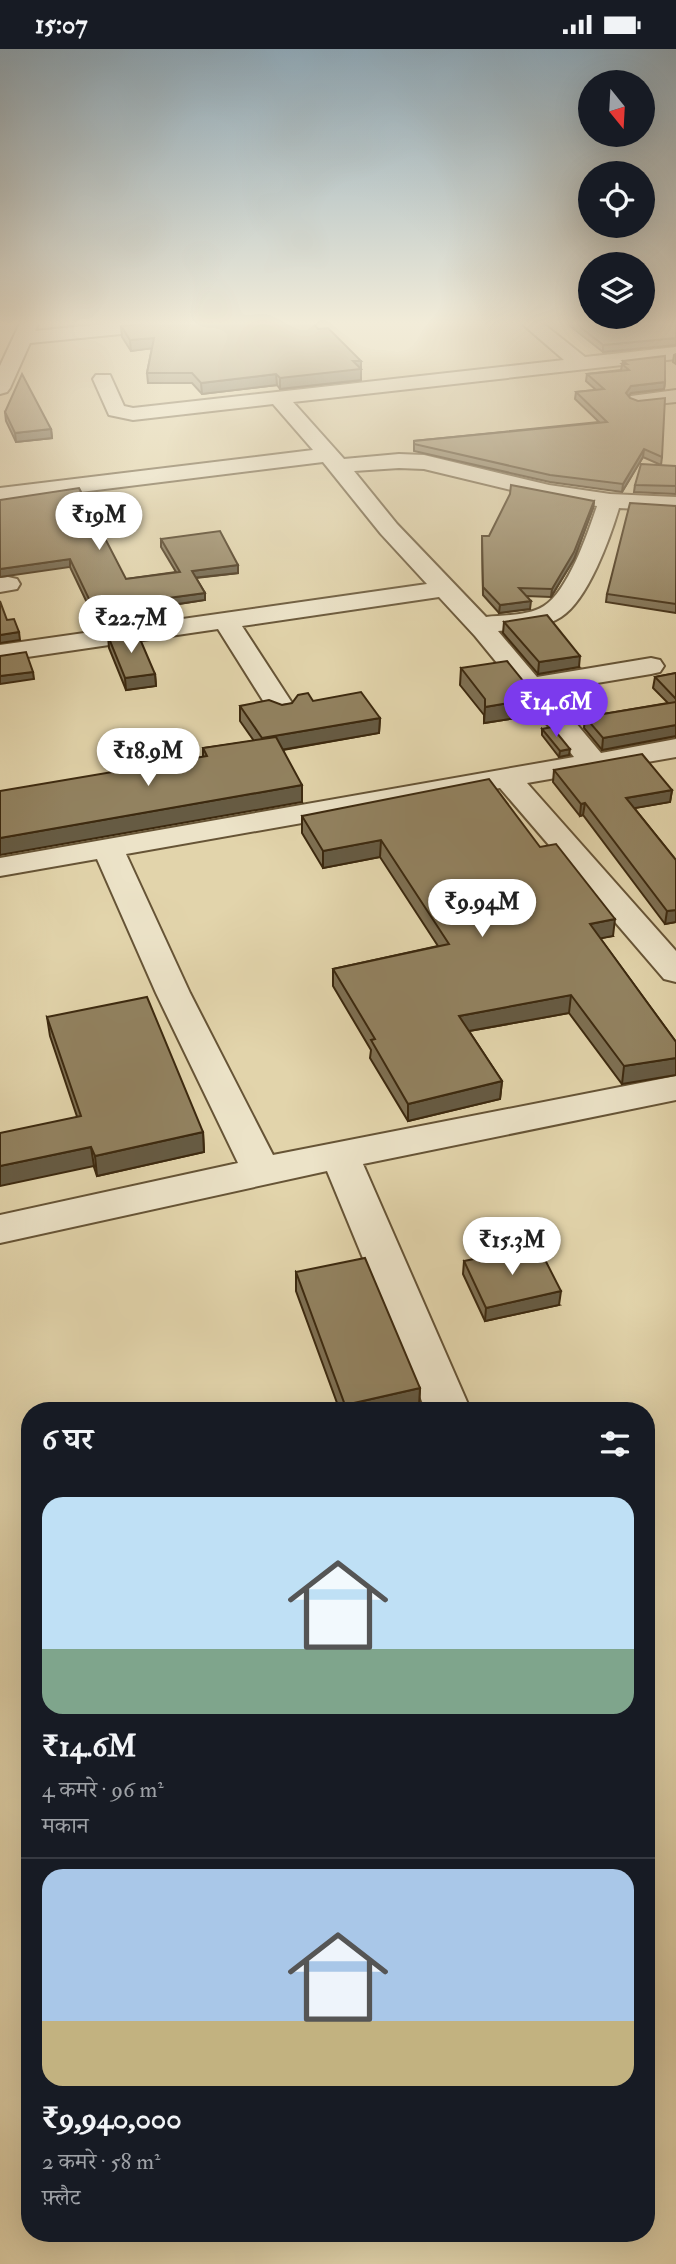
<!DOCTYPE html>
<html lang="hi">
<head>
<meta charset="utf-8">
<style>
  :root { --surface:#171b24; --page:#242831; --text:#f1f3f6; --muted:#9ea1a6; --line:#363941; --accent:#7c3aed }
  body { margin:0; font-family:"IM FELL Double Pica","Noto Serif Devanagari",serif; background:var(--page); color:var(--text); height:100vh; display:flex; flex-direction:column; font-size:26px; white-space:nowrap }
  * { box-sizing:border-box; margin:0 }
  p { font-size:23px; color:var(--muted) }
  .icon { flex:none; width:38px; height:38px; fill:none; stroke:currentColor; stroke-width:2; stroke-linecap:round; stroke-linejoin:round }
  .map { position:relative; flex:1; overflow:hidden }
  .drawer { position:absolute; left:21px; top:1353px; width:634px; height:840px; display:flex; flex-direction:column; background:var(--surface); border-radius:28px; box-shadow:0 7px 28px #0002 }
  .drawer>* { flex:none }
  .needle { width:46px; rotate:162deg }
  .buttons { position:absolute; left:578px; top:21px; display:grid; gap:14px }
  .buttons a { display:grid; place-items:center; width:77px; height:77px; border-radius:50%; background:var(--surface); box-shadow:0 7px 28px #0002; font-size:35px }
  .price { position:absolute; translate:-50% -60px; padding:0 16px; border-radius:24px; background:#fff; color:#222; font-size:23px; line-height:46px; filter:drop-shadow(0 2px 4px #0008) }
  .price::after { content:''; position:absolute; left:50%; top:42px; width:21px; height:16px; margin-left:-10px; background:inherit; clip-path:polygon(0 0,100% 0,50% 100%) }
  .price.current { background:var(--accent); color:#fff }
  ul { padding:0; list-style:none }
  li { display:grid; align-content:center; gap:14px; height:371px; padding:0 21px }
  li+li { border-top:2px solid var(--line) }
  li span { display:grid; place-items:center; height:217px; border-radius:21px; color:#555 }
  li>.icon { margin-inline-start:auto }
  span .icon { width:126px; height:126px; fill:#fffc; stroke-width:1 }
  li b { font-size:30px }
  h2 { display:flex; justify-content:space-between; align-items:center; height:84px; padding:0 21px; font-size:30px }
  .status { display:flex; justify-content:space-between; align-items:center; height:49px; padding:0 35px; background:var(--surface); direction:ltr }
  .status svg { height:19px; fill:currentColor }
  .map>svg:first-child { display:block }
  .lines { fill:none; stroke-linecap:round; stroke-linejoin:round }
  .minor-casing { stroke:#665436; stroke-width:4 }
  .minor { fill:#ece3c8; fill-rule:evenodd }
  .wall { fill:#7e7053; stroke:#3c290f; stroke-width:2 }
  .shaded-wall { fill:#665b43; stroke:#3c290f; stroke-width:2 }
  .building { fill:#928260; stroke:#3c290f; stroke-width:2 }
</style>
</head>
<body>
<div class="status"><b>15:07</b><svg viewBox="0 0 49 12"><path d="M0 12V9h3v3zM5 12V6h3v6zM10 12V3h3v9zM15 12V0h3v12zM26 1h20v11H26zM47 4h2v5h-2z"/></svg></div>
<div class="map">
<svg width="676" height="2215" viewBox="0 0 676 2215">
  <rect width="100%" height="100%" fill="#e2d4ab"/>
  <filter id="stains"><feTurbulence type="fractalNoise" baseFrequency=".00286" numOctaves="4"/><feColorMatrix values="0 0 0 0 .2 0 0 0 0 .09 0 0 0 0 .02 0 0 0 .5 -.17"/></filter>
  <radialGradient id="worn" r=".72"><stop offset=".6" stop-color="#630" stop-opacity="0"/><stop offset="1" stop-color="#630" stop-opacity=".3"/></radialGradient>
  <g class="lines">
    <!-- minor casing -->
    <g class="minor-casing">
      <g id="minor">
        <path d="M21,272H39L35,282L133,272H201L192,278L30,294L10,339L7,343L0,345V317Z"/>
        <path d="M519,272H540L585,308L676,298V310L293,353L344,410L399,405L424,406L549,436L610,445L676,448V462L619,459C610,489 588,551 561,568C544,579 518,580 498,582L537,628L651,609L660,611L664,617L660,623L651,625L549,642L601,704L676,690V708L527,734L676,902V933L664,930L500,739L126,805L190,944L273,1106L676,1027V1051L363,1115L471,1362H426L327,1122L0,1194V1166L238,1114L156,944L97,810L0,827V809L574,708L475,587L439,548L242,577L296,660L292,666L282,668L272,666L218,580L0,612V596L427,535L381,485L323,413L0,453V439L313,401L273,355L133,371L109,366L93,330L96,326H110L124,357L133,359L564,311ZM399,419L424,420L549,450L597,457C588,484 568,542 544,557C528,567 504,566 486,568L397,475L354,422Z"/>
        <path d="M676,341V353L638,357L631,355L628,351L631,347Z"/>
        <path d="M8,528L17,530L20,535L17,540L0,543V529Z"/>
      </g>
    </g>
    <!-- minor -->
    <use href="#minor" class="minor"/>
  </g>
  <!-- wall -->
  <g class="wall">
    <path d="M551,272H676V296L603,303L565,273L553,274Z"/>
    <path d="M121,277L318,280L361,320V331L280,340L277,336L202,345L192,334H148L147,324L152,299L131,302L122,288Z"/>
    <path d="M676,305V315L673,313L674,306Z"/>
    <path d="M623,312L665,333L664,340L631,344L628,347L662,408L661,416L643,408L622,443L550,433L414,402V392L599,373L575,350L576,343L596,341L586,332L587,325L621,321Z"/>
    <path d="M5,363L51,380L52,389L16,393L6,372Z"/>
    <path d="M676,417V445L634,443L635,436Z"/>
    <path d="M0,451L126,530L176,523L161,498V490L238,516V524L196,529L205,544V551L135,562L138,574L99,579L70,518Z"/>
    <path d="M594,452L593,459L574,510L551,548L526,547L530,560L499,564L483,546L482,487H489Z"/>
    <path d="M676,457V564L606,553L607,545Z"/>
    <path d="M504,573L579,618L538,625L503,584Z"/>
    <path d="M108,587L155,625L156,637L126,641L109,599Z"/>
    <path d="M461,619L537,649L536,666L484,674V666L460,636Z"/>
    <path d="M676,624V689V687L602,701L584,679L585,668L668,654L653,639L655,628Z"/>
    <path d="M313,652L380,669L379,684L283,701L302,753L203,708V699L254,692L240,672V657L282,656Z"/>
    <path d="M542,680L569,706L559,708L542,686Z"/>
    <path d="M554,721L672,741L670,753L634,759L676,811V873L665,875L583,766L580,767L553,733Z"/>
    <path d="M302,767L540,798L613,887L600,889L676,993L622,1035L569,964L469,982L502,1032L500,1050L408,1072L370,1009L371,1001L333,937V920L438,897L380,808L323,819L302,784Z"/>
    <path d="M47,968L203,1083L204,1103L97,1127L50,987Z"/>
    <path d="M464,1212L559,1256L485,1272L463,1225Z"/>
    <path d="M296,1223L420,1339L419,1357L400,1362H340L296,1242Z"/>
  </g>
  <!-- shaded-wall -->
  <g class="shaded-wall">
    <path d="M154,289L155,299L131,302L130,291Z"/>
    <path d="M676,289V296L603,303V296Z"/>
    <path d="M353,312H361V331L280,340V329Z"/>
    <path d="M276,325L277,336L202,345L201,334Z"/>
    <path d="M665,333L664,340L631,344L625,351L626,344L631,337Z"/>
    <path d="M51,380L52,389L16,393L15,384Z"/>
    <path d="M644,400L643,408L622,443L623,435Z"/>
    <path d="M594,452L593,459L574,510L551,548L552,540Z"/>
    <path d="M70,510V518L0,528V520Z"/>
    <path d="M238,516V524L192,529V522Z"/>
    <path d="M205,544V551L131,562V554Z"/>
    <path d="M531,552L530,560L499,564L500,556Z"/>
    <path d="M137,566L138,574L99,579V571Z"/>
    <path d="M19,583L20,591L0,594V586Z"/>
    <path d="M580,607L579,618L538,625L539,613Z"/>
    <path d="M33,623L34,630L0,635V627Z"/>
    <path d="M155,625L156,637L126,641L125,629Z"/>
    <path d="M537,649L536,666L484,674L485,658Z"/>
    <path d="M380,669L379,684L263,704L262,689Z"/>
    <path d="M676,676V687L602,701L603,689Z"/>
    <path d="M570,700L569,706L559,708L560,702Z"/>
    <path d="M302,736V753L0,806V789Z"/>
    <path d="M672,741L670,753L624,761L626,749Z"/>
    <path d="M585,754L583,766L580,767L581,755Z"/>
    <path d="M381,791L380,808L323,819V802Z"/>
    <path d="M676,861V873L665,875L667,862Z"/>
    <path d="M615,870L613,887L588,892L590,875Z"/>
    <path d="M571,946L569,964L458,984L459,967Z"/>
    <path d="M676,1009V1026L622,1035L624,1017Z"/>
    <path d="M502,1032L500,1050L408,1072V1055Z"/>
    <path d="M203,1083L204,1103L97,1127L95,1107Z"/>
    <path d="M91,1098L94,1117L0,1137V1117Z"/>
    <path d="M561,1242L559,1256L485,1272L486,1259Z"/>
    <path d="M420,1339L419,1357L400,1362H345V1356Z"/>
  </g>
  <!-- building -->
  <g class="building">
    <path d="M173,272H312L318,280L328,279L361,312H353L361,320L280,329L276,325L201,334L192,324H147L154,289L130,291L121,277Z"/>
    <path d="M573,272H676V289L603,296Z"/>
    <path d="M665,307V333L631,337L626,344L630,349L638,352L665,349L662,408L644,400L623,435L550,426L414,395V392L607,373L576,343L604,340L587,325L629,321L622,315H627L623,312Z"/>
    <path d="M22,325L51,380L15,384L5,363Z"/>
    <path d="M641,415L676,417V437L635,436Z"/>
    <path d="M511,436L594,452L574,503L552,540L519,539L531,552L500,556L483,538L482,487H489L510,445Z"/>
    <path d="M79,439L126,530L180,523L161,490L220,482L238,516L192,522L205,544L131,554L137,566L99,571L70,510L0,520V451Z"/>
    <path d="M630,454L676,457V555L607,545Z"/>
    <path d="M0,552L7,571L14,570L19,583L0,586Z"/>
    <path d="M547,566L580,607L539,613L504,573Z"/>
    <path d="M137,583L155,625L125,629L108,587Z"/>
    <path d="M26,603L33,623L0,627V607Z"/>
    <path d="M507,612L537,649L485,658V650L461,619Z"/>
    <path d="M676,624V650L655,628Z"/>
    <path d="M361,643L380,669L262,689L240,657L269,651L282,656L292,654L298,646L308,644L313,652Z"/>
    <path d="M676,653V676L603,689L585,668Z"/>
    <path d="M552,678L570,700L560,702L542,680Z"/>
    <path d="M276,688L302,736L0,789V742L207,707L203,699Z"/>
    <path d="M642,705L672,741L626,749L676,811V861L667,862L585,754L581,755L554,721Z"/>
    <path d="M489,730L540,798L556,795L615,870L590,875L676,993V1009L624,1017L571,946L459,967L502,1032L408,1055L371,991L375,990L333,920L449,895L381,791L323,802L302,767Z"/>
    <path d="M147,948L203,1083L95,1107L91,1098L0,1117V1084L81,1067L47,968Z"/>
    <path d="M538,1197L561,1242L486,1259L464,1212Z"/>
    <path d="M365,1209L420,1339L345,1356L296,1223Z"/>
  </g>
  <!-- sky -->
  <linearGradient id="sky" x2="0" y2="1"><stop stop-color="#8faaba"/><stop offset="0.47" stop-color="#f2ecd9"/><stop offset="1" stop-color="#f2ecd9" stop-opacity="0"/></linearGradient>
  <rect width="676" height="583" fill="url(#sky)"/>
  <rect width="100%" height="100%" filter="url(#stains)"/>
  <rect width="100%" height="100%" fill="url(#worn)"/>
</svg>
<div class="buttons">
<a><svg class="needle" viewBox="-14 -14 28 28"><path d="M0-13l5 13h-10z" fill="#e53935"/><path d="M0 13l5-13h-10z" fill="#9ea1a6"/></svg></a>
<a><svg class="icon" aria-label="locate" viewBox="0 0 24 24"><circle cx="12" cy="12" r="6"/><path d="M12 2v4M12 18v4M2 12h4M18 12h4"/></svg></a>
<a><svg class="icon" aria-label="layers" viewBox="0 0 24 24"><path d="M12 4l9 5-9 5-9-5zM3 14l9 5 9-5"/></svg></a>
</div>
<b class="price" style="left:99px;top:503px">₹19M</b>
<b class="price" style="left:131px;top:606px">₹22.7M</b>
<b class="price current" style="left:556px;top:690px">₹14.6M</b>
<b class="price" style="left:148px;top:739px">₹18.9M</b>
<b class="price" style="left:482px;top:890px">₹9.94M</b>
<b class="price" style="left:512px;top:1228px">₹15.3M</b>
<section class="drawer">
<h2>6 घर<svg class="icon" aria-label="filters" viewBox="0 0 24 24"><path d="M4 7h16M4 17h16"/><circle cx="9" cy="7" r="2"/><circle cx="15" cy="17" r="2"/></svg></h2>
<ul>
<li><span style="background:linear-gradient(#bfe0f5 70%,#7fa58c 0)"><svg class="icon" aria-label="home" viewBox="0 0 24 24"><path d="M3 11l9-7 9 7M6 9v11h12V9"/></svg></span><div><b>₹14.6M</b><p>4 कमरे · 96 m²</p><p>मकान</p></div></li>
<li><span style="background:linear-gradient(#a9c7e8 70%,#c2b280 0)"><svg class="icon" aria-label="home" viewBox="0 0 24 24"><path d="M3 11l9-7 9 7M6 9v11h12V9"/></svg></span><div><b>₹9,940,000</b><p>2 कमरे · 58 m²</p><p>फ़्लैट</p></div></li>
</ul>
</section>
</div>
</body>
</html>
